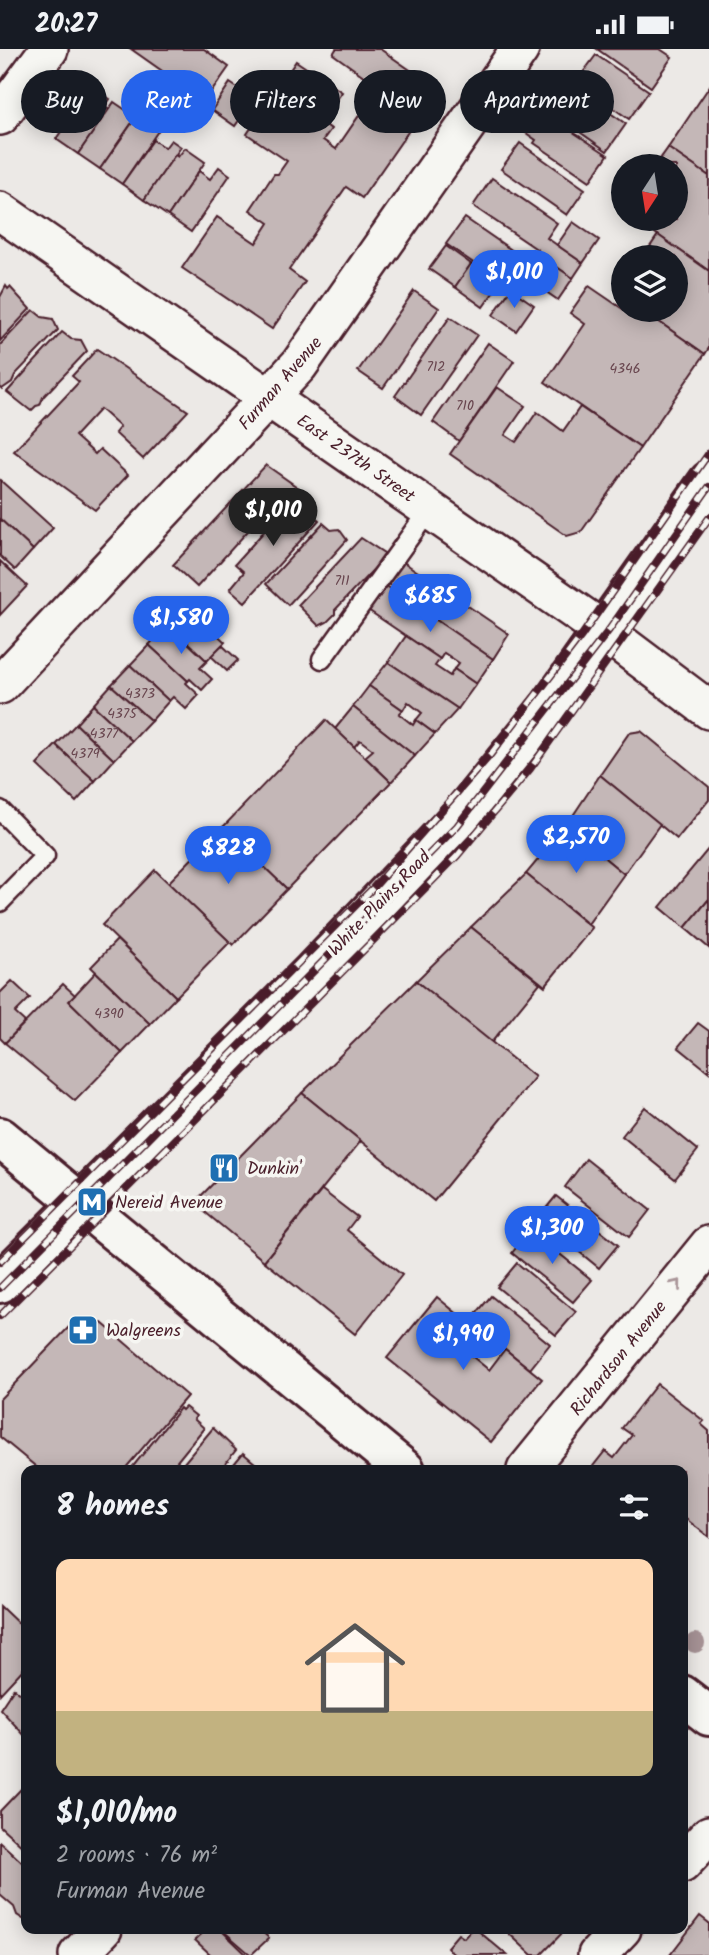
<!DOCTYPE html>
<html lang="en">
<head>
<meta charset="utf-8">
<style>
  :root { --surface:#171b24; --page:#20242c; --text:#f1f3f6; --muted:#9ea1a6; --accent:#2563eb }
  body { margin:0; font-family:Kalam,sans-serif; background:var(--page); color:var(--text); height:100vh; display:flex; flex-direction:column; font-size:26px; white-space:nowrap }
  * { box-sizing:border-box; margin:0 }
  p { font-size:23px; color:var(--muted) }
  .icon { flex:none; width:38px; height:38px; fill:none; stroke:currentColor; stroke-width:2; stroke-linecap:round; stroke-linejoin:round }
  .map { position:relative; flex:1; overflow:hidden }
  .panel { position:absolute; left:21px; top:1416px; width:667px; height:469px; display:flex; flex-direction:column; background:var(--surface); border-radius:14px; box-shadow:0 4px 18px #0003 }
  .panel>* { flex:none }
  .banner { position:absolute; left:21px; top:21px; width:668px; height:63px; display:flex; gap:14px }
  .needle { width:46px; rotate:192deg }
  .fabs { position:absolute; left:611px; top:105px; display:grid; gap:14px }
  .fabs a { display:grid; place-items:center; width:77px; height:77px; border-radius:50%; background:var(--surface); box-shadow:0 4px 18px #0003; font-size:35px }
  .price { position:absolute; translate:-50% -60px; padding:0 16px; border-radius:24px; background:var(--accent); color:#fff; font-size:23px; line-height:46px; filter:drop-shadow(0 2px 4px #0008) }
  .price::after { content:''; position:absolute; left:50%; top:42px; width:21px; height:16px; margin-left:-10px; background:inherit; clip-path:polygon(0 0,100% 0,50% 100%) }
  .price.on { background:#222; color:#fff }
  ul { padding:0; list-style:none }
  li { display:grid; align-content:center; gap:14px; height:371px; padding:0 35px }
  li span { display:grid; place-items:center; height:217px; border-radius:14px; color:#555 }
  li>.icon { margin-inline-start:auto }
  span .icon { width:126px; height:126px; fill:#fffc; stroke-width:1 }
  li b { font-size:30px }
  h2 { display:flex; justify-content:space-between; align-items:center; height:84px; padding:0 35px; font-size:30px }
  .pill { padding:0 24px; border-radius:32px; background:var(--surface); box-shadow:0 4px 18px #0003; font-size:24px; line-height:63px }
  .pill.on { background:var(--accent); color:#fff }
  .status { display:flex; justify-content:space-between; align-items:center; height:49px; padding:0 35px; background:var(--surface); direction:ltr }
  .status svg { height:19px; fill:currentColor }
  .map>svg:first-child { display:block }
  .building { fill:#c4b7b7; stroke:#4a1f2b; stroke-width:2 }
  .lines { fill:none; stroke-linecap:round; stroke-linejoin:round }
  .lane-casing { stroke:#4a1f2b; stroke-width:23 }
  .street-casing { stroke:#4a1f2b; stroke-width:42 }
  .secondary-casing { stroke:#4a1f2b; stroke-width:44 }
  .lane { stroke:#f6f6f2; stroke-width:18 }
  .street { stroke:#f6f6f2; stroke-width:37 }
  .secondary { stroke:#f6f6f2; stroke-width:38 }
  .rail-casing { stroke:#4a1f2b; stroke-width:8 }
  .rail { stroke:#f6f6f2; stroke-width:5; stroke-dasharray:16; stroke-linecap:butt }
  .tree { fill:#a69295 }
  .oneway { stroke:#a99598 }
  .labels { text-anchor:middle; stroke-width:7; stroke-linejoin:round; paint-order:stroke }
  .number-label { font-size:14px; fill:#68454e }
  .street-label { font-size:18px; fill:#4a1f2b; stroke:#f6f6f2 }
  .poi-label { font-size:18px; fill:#4a1f2b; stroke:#f6f6f2; text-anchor:start }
</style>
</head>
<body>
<div class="status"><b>20:27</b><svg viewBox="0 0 49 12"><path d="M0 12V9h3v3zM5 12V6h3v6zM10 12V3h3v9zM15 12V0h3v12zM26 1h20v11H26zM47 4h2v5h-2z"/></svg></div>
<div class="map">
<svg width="709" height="1906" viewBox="0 0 709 1906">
  <rect width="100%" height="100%" fill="#ece9e6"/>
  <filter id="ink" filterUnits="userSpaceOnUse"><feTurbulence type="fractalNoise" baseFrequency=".0143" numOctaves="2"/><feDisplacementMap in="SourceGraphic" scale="14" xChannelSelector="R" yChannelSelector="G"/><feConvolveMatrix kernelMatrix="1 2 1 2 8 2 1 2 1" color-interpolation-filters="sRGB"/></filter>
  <g filter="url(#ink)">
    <!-- building -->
    <g class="building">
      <path d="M131,0H204L229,18L205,52Z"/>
      <path d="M336,0H380L429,34L411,61L333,5Z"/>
      <path d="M597,0H660L672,8L651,38Z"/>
      <path d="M596,6L649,42L629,70L576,33Z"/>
      <path d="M296,12L342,43L322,73L331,80L323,91L336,100L369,52L410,80L362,149L346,138L289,221L305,233L272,280L182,219L217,168L256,194L269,174L250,161L274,125H278L287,112L247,85Z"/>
      <path d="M230,34L254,50L235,77L212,61Z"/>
      <path d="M92,38L110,50L105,58L109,61L78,105L56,90Z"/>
      <path d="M573,38L626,75L607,102L554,65Z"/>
      <path d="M709,38V127L668,99Z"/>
      <path d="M114,53L136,68L100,120L78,105Z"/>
      <path d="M541,62L608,106L590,132L534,94L536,91L526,84Z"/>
      <path d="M139,64L160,79L122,135L100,120Z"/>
      <path d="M153,91L165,99L171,91L181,98L144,151L122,135Z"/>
      <path d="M520,94L585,140L567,166L501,120Z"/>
      <path d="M185,99L205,113L168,167L144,151L175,106L178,108Z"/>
      <path d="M668,99L709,127V222L635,170H676V117H655Z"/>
      <path d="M219,118L230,126L191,183L168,167L199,122L210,130Z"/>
      <path d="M492,129L557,174L547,189L583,214L573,229L536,204L538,201L473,157Z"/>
      <path d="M465,169L529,213L536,204L573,229L558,251L533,234L529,241L516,232L511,240L446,195Z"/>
      <path d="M573,173L599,191L583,214L557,196Z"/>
      <path d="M658,186L709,222V299L705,305L642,261H676V208H643Z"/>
      <path d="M446,197L471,215L455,238L429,220Z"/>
      <path d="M471,215L500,234L483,258L455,238Z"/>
      <path d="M6,237L8,240L10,238L30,260L0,292V248Z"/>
      <path d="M589,237L633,267L638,261H642L705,305L640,399L545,333L585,275L570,264Z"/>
      <path d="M511,240L534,256L516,282L493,266Z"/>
      <path d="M414,242L439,259L383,339L358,322Z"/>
      <path d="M33,261L42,268L53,270L58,281L15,326L12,333L2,340L0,338V296Z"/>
      <path d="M450,268L477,286L421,366L395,347Z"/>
      <path d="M62,283L71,290L81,291L87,302L43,348L40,356L36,357L31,362L7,343Z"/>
      <path d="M488,294L514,312L459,392L433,373Z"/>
      <path d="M97,300L188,362L143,410L115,384L120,378L100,360L75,387L95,405L100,400L128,426L95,461L14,402L79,333L72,327Z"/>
      <path d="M497,338L525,357L505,386L516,393L537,363L563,382L580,358L640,399L581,483L567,487L450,405Z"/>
      <path d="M266,416L300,440L275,469L267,461L197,538L173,516Z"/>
      <path d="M0,431L53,479L33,501L0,470Z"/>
      <path d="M291,452L294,455L301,454L319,471L245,553L230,540L244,523L235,515Z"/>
      <path d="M0,470L33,501L15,521L0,507Z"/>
      <path d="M323,474L331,481L339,480L347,491L288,556L266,535Z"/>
      <path d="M361,489L387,506L335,561V565L327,573L319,577L298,556Z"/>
      <path d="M0,512L27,537L0,566Z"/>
      <path d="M402,512L509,585L493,610L423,562L422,558L385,532Z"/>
      <path d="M385,536L493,610L476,635L454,620L459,614L444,604L440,610L368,561Z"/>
      <path d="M186,556L225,593L207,612L168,575Z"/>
      <path d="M168,575L207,612L200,619L212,630L202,641L190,630L188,632L149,596Z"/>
      <path d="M406,587L440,610L435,617L450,627L454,620L476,635L458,660L388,613Z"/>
      <path d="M149,596L188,632L186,634L199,646L186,660L173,648L169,652L130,616Z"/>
      <path d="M222,596L238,611L227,622L211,607Z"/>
      <path d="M388,613L458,660L435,685L416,671L422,664L408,653L403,661L369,637Z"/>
      <path d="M130,616L169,652L151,672L111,636Z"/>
      <path d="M111,636L151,672L132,692L93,656Z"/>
      <path d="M369,637L403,661L399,665L413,676L416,671L435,685L415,707L353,658Z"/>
      <path d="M93,656L132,692L114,711L76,675Z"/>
      <path d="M353,658L415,707L391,733L365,708L373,701L360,691L354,698L335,680Z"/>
      <path d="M326,671L391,733L287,840L223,778Z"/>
      <path d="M76,675L114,711L95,732L56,696Z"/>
      <path d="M641,682L709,738V751L677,790L600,726L629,684Z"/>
      <path d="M56,696L95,732L76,753L37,716Z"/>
      <path d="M600,726L660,775L624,825L566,777Z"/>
      <path d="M566,777L624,825L588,875L526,825Z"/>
      <path d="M223,778L287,840L233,896L168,834Z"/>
      <path d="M709,799V850L685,879L660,858Z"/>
      <path d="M155,821L230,893L176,948L102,876Z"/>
      <path d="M526,825L592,879L545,937L471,878Z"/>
      <path d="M709,850V899L685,879Z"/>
      <path d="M471,878L540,934L491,994L416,932Z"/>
      <path d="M117,891L176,948L150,975L91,918Z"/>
      <path d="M96,923L150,975L122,1004L69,952Z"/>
      <path d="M12,932L30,949L15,964L25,973L5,994L0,989V944Z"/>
      <path d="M416,932L535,1028L434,1152L302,1044Z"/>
      <path d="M63,935L75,946L69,952L122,1004L75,1052L5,994Z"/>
      <path d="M698,974L709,982V1023L678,998Z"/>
      <path d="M302,1044L361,1092L264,1212L194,1154Z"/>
      <path d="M645,1058L698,1101L675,1130L622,1087Z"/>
      <path d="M586,1110L650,1161L629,1188L565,1138Z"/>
      <path d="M322,1141L357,1168L347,1181L402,1226L355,1285L264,1212Z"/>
      <path d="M556,1147L618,1196L599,1219L538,1169Z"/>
      <path d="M530,1181L592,1231L573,1253L512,1204Z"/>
      <path d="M517,1214L576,1263L556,1286L497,1238Z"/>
      <path d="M491,1247L550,1295L530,1320L470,1272Z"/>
      <path d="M437,1248L466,1272L451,1290L489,1321L505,1300L542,1330L491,1393L387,1309Z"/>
      <path d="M102,1274L187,1347L124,1421H40L0,1388V1350L69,1278Z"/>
      <path d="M657,1335L704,1372L701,1375L709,1382V1488L682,1467V1421H590L605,1402L614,1409L632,1386L622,1379Z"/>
      <path d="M185,1358L196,1367L194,1370L204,1379L170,1421H130L180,1359L182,1361Z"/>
      <path d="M213,1379L236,1401L220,1421H178Z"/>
      <path d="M243,1404L256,1415L254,1418L258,1421H229Z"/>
      <path d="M0,1557L26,1582V1617L0,1645Z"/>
      <path d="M14,1639L26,1650V1688L0,1660Z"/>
      <path d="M21,1740L26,1745V1801L0,1777V1762Z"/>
      <path d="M0,1793L26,1817V1872L17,1866L14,1858L0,1846Z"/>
      <path d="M700,1867L709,1874V1906H670Z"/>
      <path d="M207,1880H220L247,1906H211L195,1891Z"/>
      <path d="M221,1880H259L269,1889L251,1906Z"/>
      <path d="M472,1880H476L507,1906H454L447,1898L458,1885L464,1889Z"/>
      <path d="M504,1880H566L541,1906H532Z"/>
    </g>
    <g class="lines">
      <!-- lane casing -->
      <g class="lane-casing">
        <g id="lane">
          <path d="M322,610L429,461"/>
          <path d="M0,761L45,807L0,853"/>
        </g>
      </g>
      <!-- street casing -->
      <g class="street-casing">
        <g id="street">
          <path d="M0,67L49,0"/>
          <path d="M0,162L604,582L709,661"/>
          <path d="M0,636L299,316L520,0"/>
          <path d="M526,1421L709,1196"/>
          <path d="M682,1815L709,1786"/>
          <path d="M78,1906L103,1880"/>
          <path d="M597,1906L622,1880"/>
        </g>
      </g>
      <!-- secondary casing -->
      <g class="secondary-casing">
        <g id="secondary">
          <path d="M0,1088L405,1421"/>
          <path d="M0,1234L313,922L460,768L551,656L709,432"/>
          <path d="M682,1646L709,1667"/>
        </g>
      </g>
      <!-- lane -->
      <use href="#lane" class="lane"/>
      <!-- street -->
      <use href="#street" class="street"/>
      <!-- secondary -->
      <use href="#secondary" class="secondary"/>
      <!-- rail casing -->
      <g class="rail-casing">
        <g id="rail">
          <path d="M0,1213L373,839L490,706L582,586L709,404"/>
          <path d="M0,1239L457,777L609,581L709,438"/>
          <path d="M0,1267L457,807L530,720L709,469"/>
        </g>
      </g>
      <!-- rail -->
      <use href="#rail" class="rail"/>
    </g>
    <!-- trees -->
    <circle class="tree" cx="695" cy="1594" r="10"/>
    <!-- one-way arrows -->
    <defs><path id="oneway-chevron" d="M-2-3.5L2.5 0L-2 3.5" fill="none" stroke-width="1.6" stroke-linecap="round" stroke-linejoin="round" transform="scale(1.75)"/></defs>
    <use class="oneway" href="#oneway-chevron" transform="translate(677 1235) rotate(-51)"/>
  </g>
  <!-- icons -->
  <defs>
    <g id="restaurant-square" transform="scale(1.575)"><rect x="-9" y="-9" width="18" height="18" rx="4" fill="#1f6fb2" stroke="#f6f6f2"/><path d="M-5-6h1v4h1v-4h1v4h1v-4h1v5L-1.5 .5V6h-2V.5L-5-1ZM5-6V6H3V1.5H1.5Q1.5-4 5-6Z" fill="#fff"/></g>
    <g id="metro-square" transform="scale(1.575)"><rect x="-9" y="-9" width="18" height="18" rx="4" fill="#1f6fb2" stroke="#f6f6f2"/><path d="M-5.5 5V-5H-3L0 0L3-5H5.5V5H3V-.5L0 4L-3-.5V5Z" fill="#fff"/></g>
    <g id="pharmacy-square" transform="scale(1.575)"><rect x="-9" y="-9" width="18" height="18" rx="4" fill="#1f6fb2" stroke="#f6f6f2"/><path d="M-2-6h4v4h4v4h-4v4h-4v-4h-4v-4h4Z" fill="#fff"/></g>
  </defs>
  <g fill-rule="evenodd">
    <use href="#restaurant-square" x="224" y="1119"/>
    <use href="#metro-square" x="92" y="1153"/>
    <use href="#pharmacy-square" x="83" y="1281"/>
  </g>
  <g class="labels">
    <!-- number labels -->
    <g class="number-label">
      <text x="436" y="322">712</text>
      <text x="625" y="324">4346</text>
      <text x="465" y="361">710</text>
      <text x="342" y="536">711</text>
      <text x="140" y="649">4373</text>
      <text x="122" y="669">4375</text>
      <text x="104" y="689">4377</text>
      <text x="85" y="709">4379</text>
      <text x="109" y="969">4390</text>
    </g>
    <!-- street labels -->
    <g class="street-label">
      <text transform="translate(280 334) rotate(-49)" y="6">Furman Avenue</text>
      <text transform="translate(356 409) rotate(35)" y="6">East 237th Street</text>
      <text transform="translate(379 854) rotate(-46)" y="6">White Plains Road</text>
      <text transform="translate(618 1309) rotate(-51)" y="6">Richardson Avenue</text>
    </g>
    <!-- poi labels -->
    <g class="poi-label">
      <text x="247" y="1125">Dunkin'</text>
      <text x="115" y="1159">Nereid Avenue</text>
      <text x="106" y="1287">Walgreens</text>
    </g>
  </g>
</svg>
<div class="fabs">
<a><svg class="needle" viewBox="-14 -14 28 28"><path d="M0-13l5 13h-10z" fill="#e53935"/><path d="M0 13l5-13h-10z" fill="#9ea1a6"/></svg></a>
<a><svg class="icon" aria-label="layers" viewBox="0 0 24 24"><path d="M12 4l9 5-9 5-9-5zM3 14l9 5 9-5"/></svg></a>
</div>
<b class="price" style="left:514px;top:261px">$1,010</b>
<b class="price on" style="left:273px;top:499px">$1,010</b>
<b class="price" style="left:430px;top:585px">$685</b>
<b class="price" style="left:181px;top:607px">$1,580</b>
<b class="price" style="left:576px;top:826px">$2,570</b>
<b class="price" style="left:228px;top:837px">$828</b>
<b class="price" style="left:552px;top:1217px">$1,300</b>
<b class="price" style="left:463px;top:1323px">$1,990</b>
<div class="banner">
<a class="pill">Buy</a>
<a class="pill on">Rent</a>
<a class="pill">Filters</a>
<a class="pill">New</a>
<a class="pill">Apartment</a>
</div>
<section class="panel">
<h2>8 homes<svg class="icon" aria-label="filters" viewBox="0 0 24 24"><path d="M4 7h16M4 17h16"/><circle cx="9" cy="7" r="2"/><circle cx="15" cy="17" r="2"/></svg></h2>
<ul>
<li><span style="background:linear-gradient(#ffd9b3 70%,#c2b280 0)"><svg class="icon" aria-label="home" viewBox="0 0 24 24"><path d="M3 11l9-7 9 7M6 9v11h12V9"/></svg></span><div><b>$1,010/mo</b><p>2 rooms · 76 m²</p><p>Furman Avenue</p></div></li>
</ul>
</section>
</div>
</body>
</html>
